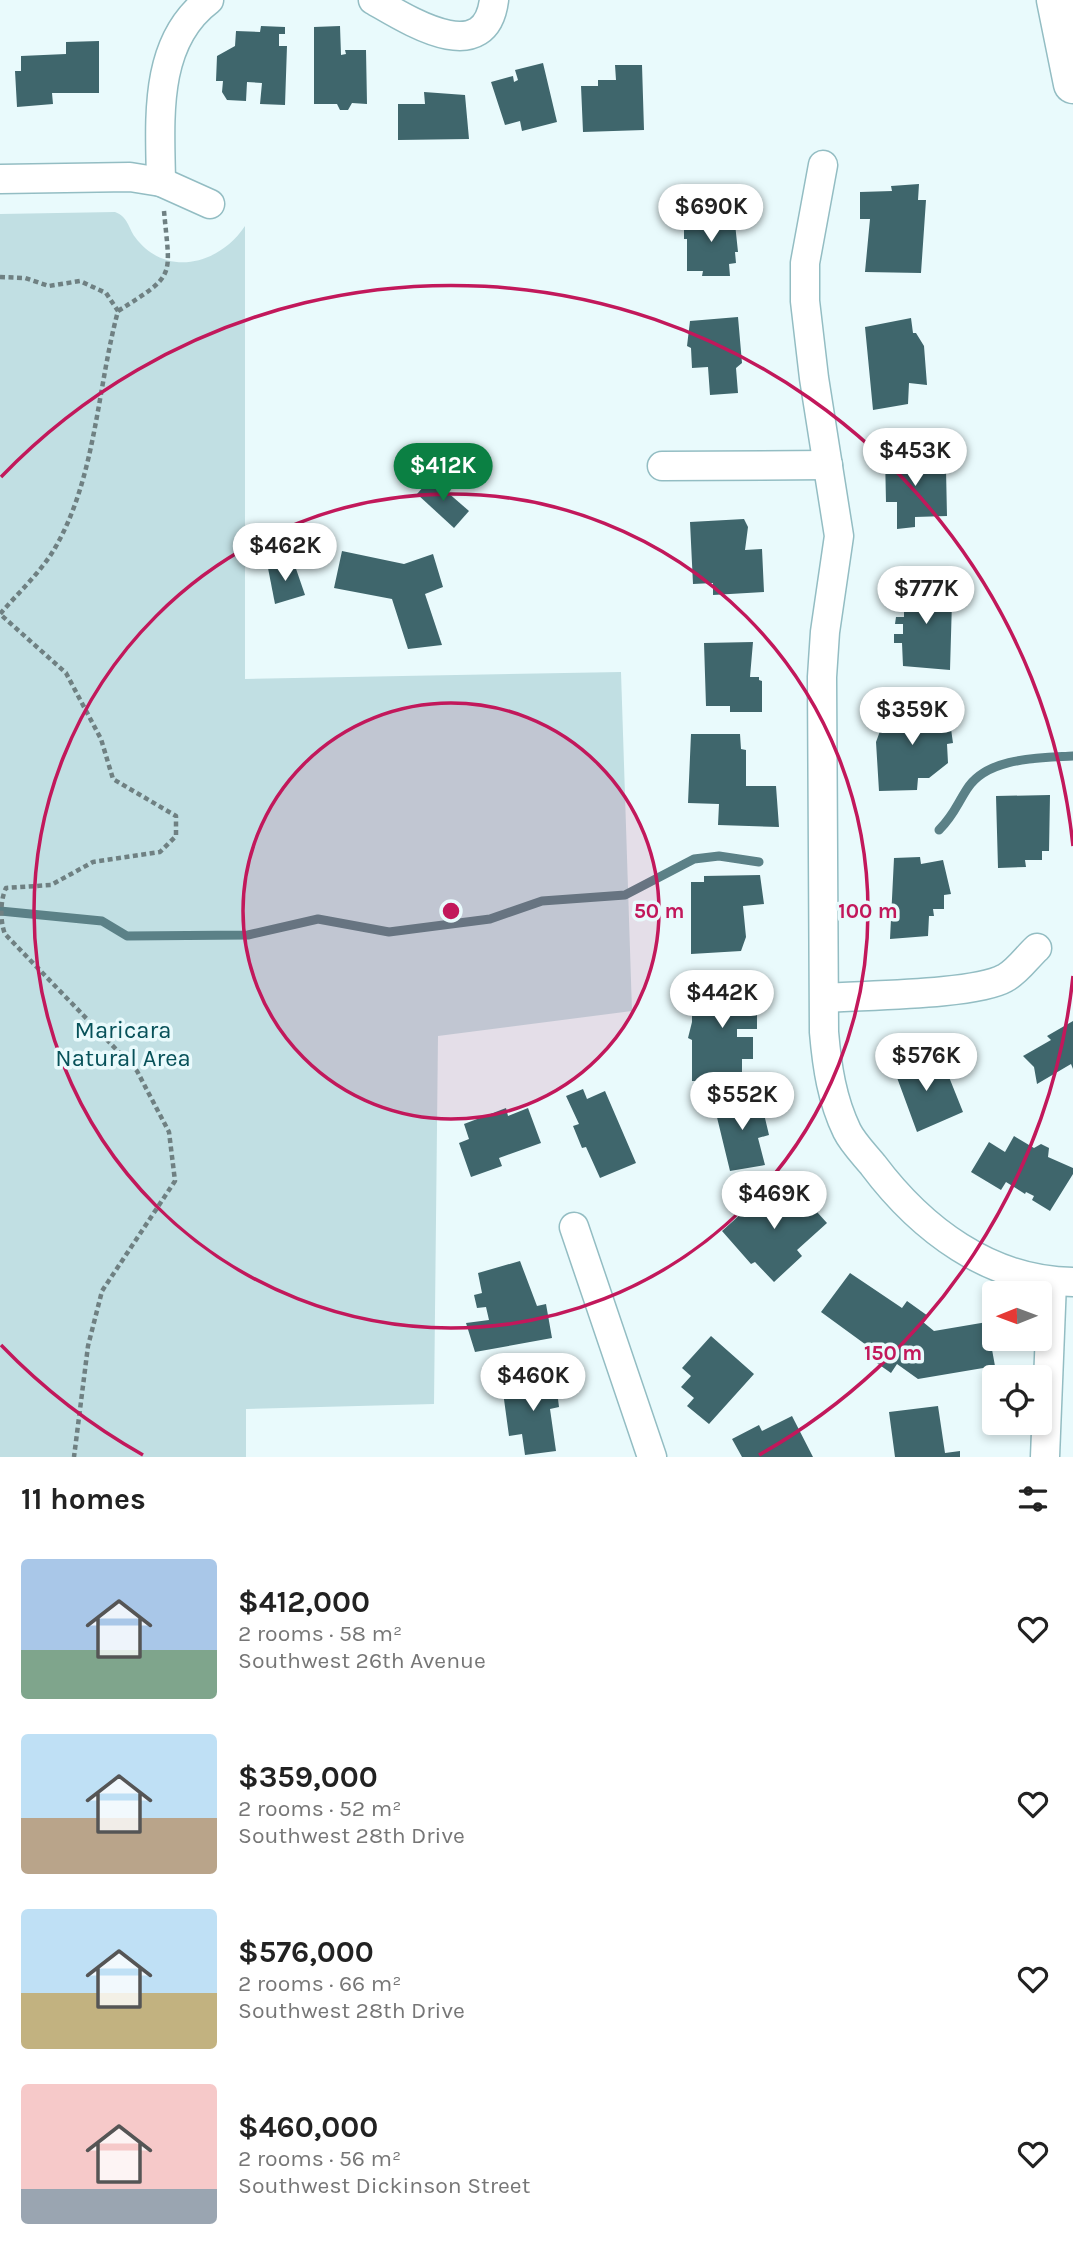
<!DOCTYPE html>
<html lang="en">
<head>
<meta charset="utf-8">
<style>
  :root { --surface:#fff; --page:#f2f2f2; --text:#222; --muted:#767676; --accent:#0b8043 }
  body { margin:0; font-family:Karla,sans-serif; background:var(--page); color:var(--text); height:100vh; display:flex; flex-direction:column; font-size:26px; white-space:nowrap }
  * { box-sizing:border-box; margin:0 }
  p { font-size:23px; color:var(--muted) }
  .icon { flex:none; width:38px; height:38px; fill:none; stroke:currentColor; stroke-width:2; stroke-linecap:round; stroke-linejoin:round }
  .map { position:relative; height:1457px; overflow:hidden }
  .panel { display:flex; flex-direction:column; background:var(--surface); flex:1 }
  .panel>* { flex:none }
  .needle { width:46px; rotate:269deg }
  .fabs { position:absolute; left:982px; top:1281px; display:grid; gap:14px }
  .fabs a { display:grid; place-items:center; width:70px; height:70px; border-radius:7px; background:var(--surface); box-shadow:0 4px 10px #0003; font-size:35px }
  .price { position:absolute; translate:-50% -60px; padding:0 16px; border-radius:24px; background:#fff; color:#222; font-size:23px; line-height:46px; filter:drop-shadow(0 2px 4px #0008) }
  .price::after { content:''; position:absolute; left:50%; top:42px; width:21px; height:16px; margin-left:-10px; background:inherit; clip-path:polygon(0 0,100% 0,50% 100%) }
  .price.on { background:var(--accent); color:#fff }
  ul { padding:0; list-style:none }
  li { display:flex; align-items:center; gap:21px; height:175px; padding:0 21px }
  li span { display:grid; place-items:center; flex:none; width:196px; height:140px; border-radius:7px; color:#555 }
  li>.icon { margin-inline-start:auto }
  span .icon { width:84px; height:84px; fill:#fffc; stroke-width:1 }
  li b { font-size:30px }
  h2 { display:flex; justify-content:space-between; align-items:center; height:84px; padding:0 21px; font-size:30px }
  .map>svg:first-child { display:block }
  .green { fill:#c1dfe3 }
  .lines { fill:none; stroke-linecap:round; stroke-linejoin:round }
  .stream { stroke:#5b8187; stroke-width:9 }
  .building { fill:#3f666c }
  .street-casing { stroke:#93bdc3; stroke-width:31 }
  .secondary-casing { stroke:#93bdc3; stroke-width:41 }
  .path { stroke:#6f8082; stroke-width:4.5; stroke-dasharray:5 3.5; stroke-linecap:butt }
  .street { stroke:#fff; stroke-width:28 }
  .secondary { stroke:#fff; stroke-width:38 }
  .ring { fill:none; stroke:#c2185b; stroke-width:3.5 }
  .labels { text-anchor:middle; stroke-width:7; stroke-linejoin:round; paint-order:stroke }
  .park-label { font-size:24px; fill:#075159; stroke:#e9fafc }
  .centre { fill:#c2185b; stroke:#e9fafc; stroke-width:3.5 }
  .ring-label { font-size:21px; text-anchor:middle; font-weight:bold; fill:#c2185b; stroke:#e9fafc; stroke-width:7; stroke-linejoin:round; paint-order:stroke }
</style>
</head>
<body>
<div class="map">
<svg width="1073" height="1457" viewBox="0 0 1073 1457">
  <rect width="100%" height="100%" fill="#e9fafc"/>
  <!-- green -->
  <path class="green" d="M115,212C128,217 128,227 135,237C166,279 220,264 245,226V679L621,672L632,1011L438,1036L434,1404L246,1409V1457H0V214Z"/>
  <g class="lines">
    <!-- stream -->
    <g class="stream">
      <path d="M939,830C954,815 956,806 967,789C987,757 1039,758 1073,756"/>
      <path d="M0,911L102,921L127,936L248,935L318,919L389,932L490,919L542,901L625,895L694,859L719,856L759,862"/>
    </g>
  </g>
  <!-- building -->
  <g class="building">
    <path d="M261,26L285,27V34H279V46H287L285,105L260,104L262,83L247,82L246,101L227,100L222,92L223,81H216L217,56L235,46L236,31L260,32Z"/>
    <path d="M340,26L341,55L346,54L345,50H366L367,104L352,103L348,110H340L337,104H314V27Z"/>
    <path d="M99,41V93H52L53,104L17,107L15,71H21V56L66,54V42Z"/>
    <path d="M543,63L557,122L522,131L520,121L505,125L491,82L513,76L514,82L518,80L515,70Z"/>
    <path d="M615,65H642L644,130L583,132L581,86H598V80H616Z"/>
    <path d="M424,92L465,95L469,139L398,140V104H425Z"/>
    <path d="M919,184L918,200H926L921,273L865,272L870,219H860V192L892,191L891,186Z"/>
    <path d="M688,214H734L738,252H735L736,263L729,264L730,276H702L703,271H687V239H684V222L688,221Z"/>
    <path d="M738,317L742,363L736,368L738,393L710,395L708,367L692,368L691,348L687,346L690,321Z"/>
    <path d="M911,318L913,333H916L924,346L927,385L909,383L908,404L873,410L865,327Z"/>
    <path d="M923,453V463H933V470L946,469L947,516L915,517V527L897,529V502H886L885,455Z"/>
    <path d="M431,478L469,511L454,528L417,494Z"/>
    <path d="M744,519L748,527L745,550L762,549L764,592L713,595V583L693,584L690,522Z"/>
    <path d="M342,551L404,564L433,554L443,587L425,594L442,645L408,649L392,599L334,588Z"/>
    <path d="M294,563L305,595L275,604L268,568Z"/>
    <path d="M937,578L944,582L942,601H952L950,670L903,666L902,643H894V634H903V624H895L896,617H904V610H898L899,604H904L906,581Z"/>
    <path d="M753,642L750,677H759V680L762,681V712H730V706H706L704,643Z"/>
    <path d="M948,708L953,743L947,744L948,763L929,778H918L917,790L879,791L876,742L887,712Z"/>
    <path d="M691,734H740L741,749L746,750V786H776L779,827L718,825L719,804L688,803Z"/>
    <path d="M1050,795L1049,851H1042V860H1025L1026,867L998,868L996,796Z"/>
    <path d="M920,857L921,864L943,860L951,894L944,895V909H933L934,916H929L928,936L890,939L894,858Z"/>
    <path d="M760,875L764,904L743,906L746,937L741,951L691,954V882H704V876Z"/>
    <path d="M692,984H757V1029H737V1037H753V1059H742V1073H736V1081H692V1040L688,1038L692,1022Z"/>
    <path d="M1073,1021V1069L1071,1064L1037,1084L1034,1067L1023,1056L1051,1040L1047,1036Z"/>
    <path d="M919,1053L928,1074L945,1067L963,1112L917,1132L892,1064Z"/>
    <path d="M583,1089L587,1099L605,1091L636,1163L600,1178L586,1147L582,1148L573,1126L579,1124L566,1096Z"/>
    <path d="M760,1097L769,1135L758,1138L765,1165L730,1171L714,1105Z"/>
    <path d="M506,1108L508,1116L528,1108L541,1143L499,1158L502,1166L471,1177L459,1143L469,1139L464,1124Z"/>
    <path d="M1014,1136L1034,1148L1041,1144L1049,1148L1048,1157L1073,1168V1174L1050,1211L1032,1200L1034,1196L1026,1192L1025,1194L1006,1182L1001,1190L971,1172L989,1142L1005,1152Z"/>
    <path d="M776,1187L786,1188L793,1195L792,1205L797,1210L807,1201L827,1223L797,1250L802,1256L774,1282L755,1262L751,1264L722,1231L764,1193L767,1196Z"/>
    <path d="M520,1261L537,1306L546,1304L552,1338L475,1352L466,1323L489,1320L486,1307L477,1308L474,1295L482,1293L478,1273Z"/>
    <path d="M850,1273L902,1308L907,1301L928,1316L923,1322L934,1331L987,1322L995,1366L918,1379L897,1364L891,1373L864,1354L869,1347L821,1312Z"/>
    <path d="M711,1336L754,1374L709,1424L687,1406L694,1398L681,1387L691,1376L682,1368Z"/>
    <path d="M555,1375L559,1407L550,1409L556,1451L525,1455L522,1434L509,1436L503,1392L519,1390L518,1380Z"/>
    <path d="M938,1406L945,1453L960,1451V1457H895L889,1412Z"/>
    <path d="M792,1416L813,1457H742L732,1439L759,1425L762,1431Z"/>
  </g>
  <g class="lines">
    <!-- street casing -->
    <g class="street-casing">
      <g id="street">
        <path d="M373,0C405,18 485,71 494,0"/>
        <path d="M823,165L805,263V301L814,378L839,536L825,632L822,677L824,1032C827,1067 832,1100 847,1131C853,1143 864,1154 873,1165C921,1229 989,1281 1073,1282"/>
        <path d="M0,179L130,177L161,182L210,204"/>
        <path d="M161,182C160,119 153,42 209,0"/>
        <path d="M662,466L828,465"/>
        <path d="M825,998C864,995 975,995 1005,978C1017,972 1027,957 1037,948"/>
        <path d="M574,1227L652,1457"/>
        <path d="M1045,1457L1052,1282"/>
      </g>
    </g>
    <!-- secondary casing -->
    <g class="secondary-casing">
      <path id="secondary" d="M1056,0L1073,84"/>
    </g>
    <!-- path -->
    <g class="path">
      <path d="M0,277L25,278L49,286L80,281L106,293L118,311C97,389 96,477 55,548C41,572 18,593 0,614L66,673L101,739L113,779L176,816V836L160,852L93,862L51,885L6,888C0,900 0,922 5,934L137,1071L169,1132L175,1181L102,1291L88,1346L74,1457"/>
      <path d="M118,311C177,274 170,278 164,211"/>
    </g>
    <!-- street -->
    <use href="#street" class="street"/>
    <!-- secondary -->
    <use href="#secondary" class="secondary"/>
  </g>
  <!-- distance rings -->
  <circle cx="451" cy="911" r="208" fill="#c2185b" fill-opacity=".12"/>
  <g class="ring">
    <circle cx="451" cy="911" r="208"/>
    <circle cx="451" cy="911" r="417"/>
    <path d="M1073 976A625 625 0 0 1 759 1455M143 1455A625 625 0 0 1 1 1345M1 477A625 625 0 0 1 1073 846"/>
  </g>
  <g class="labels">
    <!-- park labels -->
    <g class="park-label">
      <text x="123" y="1038">Maricara<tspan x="123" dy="28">Natural Area</tspan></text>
    </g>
  </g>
  <circle cx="451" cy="911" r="10" class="centre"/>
  <g class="ring-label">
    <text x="659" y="918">50 m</text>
    <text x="868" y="918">100 m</text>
    <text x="893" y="1360">150 m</text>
  </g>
</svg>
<div class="fabs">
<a><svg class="needle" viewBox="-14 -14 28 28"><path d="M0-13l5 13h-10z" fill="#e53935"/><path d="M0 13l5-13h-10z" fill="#767676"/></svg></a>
<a><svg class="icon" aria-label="locate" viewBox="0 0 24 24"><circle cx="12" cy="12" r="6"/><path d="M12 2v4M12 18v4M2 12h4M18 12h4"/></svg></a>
</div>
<b class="price" style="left:711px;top:244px">$690K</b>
<b class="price" style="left:915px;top:488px">$453K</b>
<b class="price on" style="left:443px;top:503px">$412K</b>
<b class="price" style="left:285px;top:583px">$462K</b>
<b class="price" style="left:926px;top:626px">$777K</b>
<b class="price" style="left:912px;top:747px">$359K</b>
<b class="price" style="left:722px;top:1030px">$442K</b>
<b class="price" style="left:926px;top:1093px">$576K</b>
<b class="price" style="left:742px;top:1132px">$552K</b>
<b class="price" style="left:774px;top:1231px">$469K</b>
<b class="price" style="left:533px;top:1413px">$460K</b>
</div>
<section class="panel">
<h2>11 homes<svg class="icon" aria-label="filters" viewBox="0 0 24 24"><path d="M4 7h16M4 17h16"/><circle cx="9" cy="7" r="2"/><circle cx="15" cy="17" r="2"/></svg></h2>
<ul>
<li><span style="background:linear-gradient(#a9c7e8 65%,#7fa58c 0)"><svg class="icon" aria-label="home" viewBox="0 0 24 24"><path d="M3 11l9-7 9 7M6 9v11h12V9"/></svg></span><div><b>$412,000</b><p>2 rooms · 58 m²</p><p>Southwest 26th Avenue</p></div><svg class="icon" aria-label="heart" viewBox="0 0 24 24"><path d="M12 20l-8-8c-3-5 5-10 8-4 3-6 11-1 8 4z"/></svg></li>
<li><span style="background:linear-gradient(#bfe0f5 60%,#b9a48a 0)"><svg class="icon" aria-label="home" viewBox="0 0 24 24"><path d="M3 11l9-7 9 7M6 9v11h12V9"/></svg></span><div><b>$359,000</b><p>2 rooms · 52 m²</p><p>Southwest 28th Drive</p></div><svg class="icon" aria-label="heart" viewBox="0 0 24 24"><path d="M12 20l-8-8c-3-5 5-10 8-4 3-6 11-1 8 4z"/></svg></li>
<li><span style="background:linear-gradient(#bfe0f5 60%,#c2b280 0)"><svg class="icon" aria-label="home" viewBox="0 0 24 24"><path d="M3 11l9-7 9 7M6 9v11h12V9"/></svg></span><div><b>$576,000</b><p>2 rooms · 66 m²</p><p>Southwest 28th Drive</p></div><svg class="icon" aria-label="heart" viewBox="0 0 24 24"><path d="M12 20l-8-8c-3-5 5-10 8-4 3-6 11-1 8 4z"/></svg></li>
<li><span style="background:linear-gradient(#f6c9c9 75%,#9aa5b1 0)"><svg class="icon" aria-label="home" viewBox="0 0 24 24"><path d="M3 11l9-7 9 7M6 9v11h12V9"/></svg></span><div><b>$460,000</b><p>2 rooms · 56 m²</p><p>Southwest Dickinson Street</p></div><svg class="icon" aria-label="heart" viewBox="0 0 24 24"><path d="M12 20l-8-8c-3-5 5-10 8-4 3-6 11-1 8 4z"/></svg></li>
</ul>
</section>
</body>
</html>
